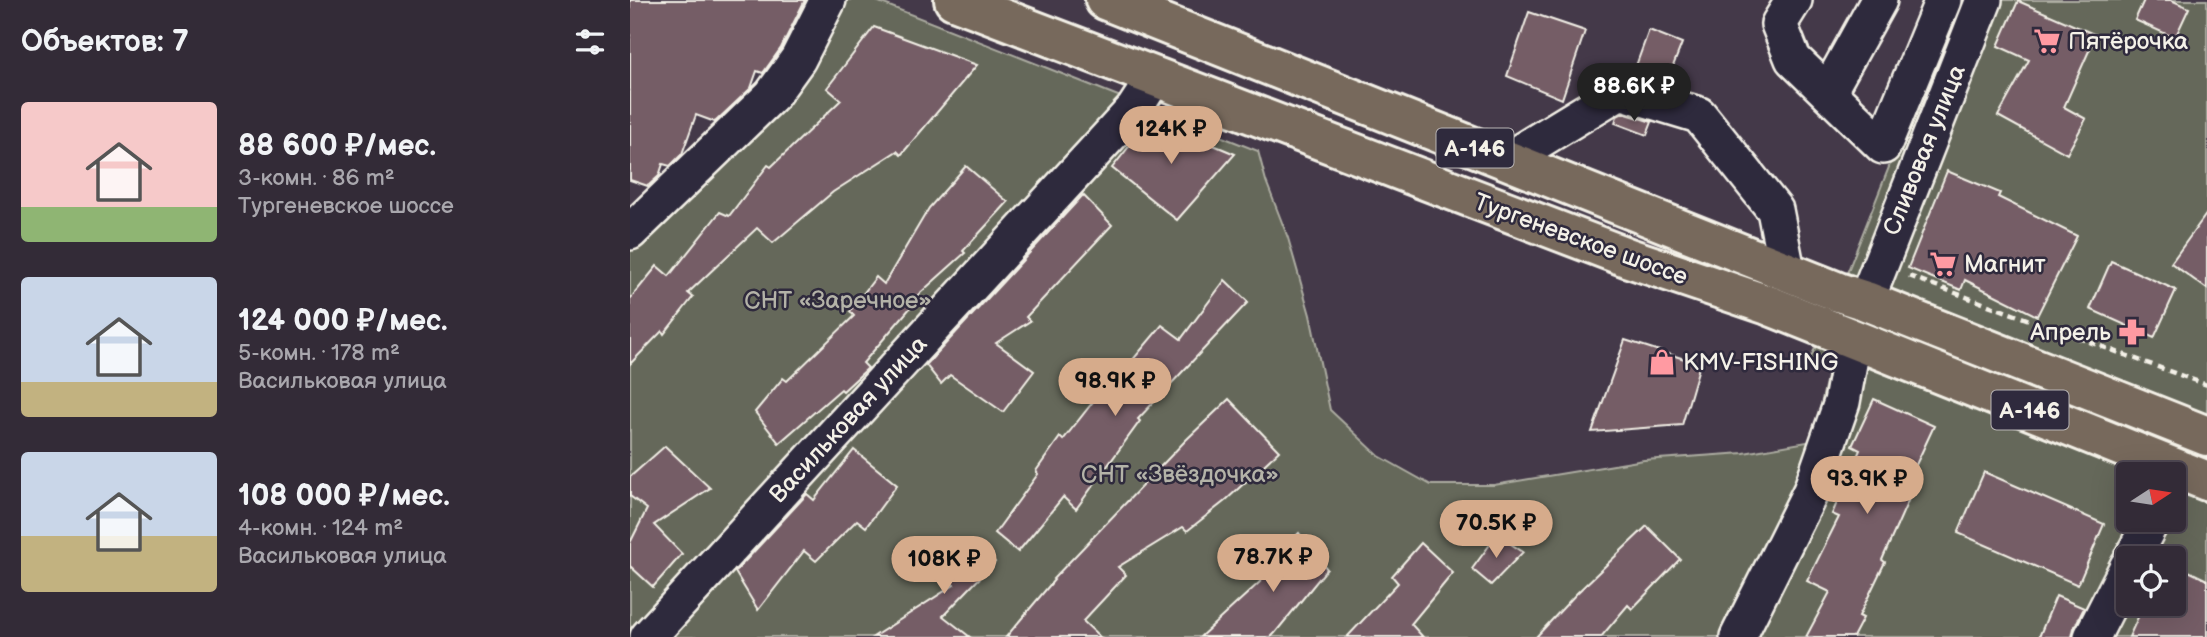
<!DOCTYPE html>
<html lang="ru">
<head>
<meta charset="utf-8">
<style>
  :root { --surface:#332b37; --page:#3e3742; --text:#f1f3f6; --muted:#a9a7ad; --line:#4e4752; --accent:#d6ab8b }
  body { margin:0; font-family:"Balsamiq Sans",sans-serif; background:var(--page); color:var(--text); height:100vh; display:flex; flex-direction:column; font-size:26px; white-space:nowrap }
  * { box-sizing:border-box; margin:0 }
  p { font-size:23px; color:var(--muted) }
  .icon { flex:none; width:38px; height:38px; fill:none; stroke:currentColor; stroke-width:2; stroke-linecap:round; stroke-linejoin:round }
  .map { position:relative; flex:1; overflow:hidden }
  .panel { display:flex; flex-direction:column; background:var(--surface); width:630px }
  .panel>* { flex:none }
  .needle { width:46px; rotate:78deg }
  .fabs { position:absolute; left:1486px; top:462px; display:grid; gap:14px }
  .fabs a { display:grid; place-items:center; width:70px; height:70px; border-radius:7px; background:var(--surface); box-shadow:0 7px 28px #0002,0 0 0 2px var(--line); font-size:35px }
  .price { position:absolute; translate:-50% -60px; padding:0 16px; border-radius:24px; background:var(--accent); color:#111; font-size:23px; line-height:46px; filter:drop-shadow(0 2px 4px #0008) }
  .price::after { content:''; position:absolute; left:50%; top:42px; width:21px; height:16px; margin-left:-10px; background:inherit; clip-path:polygon(0 0,100% 0,50% 100%) }
  .price.current { background:#222; color:#fff }
  ul { padding:0; list-style:none }
  li { display:flex; align-items:center; gap:21px; height:175px; padding:0 21px }
  li span { display:grid; place-items:center; flex:none; width:196px; height:140px; border-radius:7px; color:#555 }
  li>.icon { margin-inline-start:auto }
  span .icon { width:84px; height:84px; fill:#fffc; stroke-width:1 }
  li b { font-size:30px }
  h2 { display:flex; justify-content:space-between; align-items:center; height:84px; padding:0 21px; font-size:30px }
  main { display:flex; flex:1; min-height:0 }
  .map>svg:first-child { display:block }
  .green { fill:#65685a; stroke:#acaca1; stroke-width:2; fill-rule:evenodd }
  .building { fill:#755d66; stroke:#f4f1e8; stroke-width:2 }
  .lines { fill:none; stroke-linecap:round; stroke-linejoin:round }
  .minor-casing { stroke:#f4f1e8; stroke-width:40 }
  .highway-casing { stroke:#f4f1e8; stroke-width:44 }
  .path { stroke:#f4f1e8; stroke-width:4.5; stroke-dasharray:7 5; stroke-linecap:butt }
  .minor { stroke:#2f2a3d; stroke-width:35 }
  .highway { stroke:#77695c; stroke-width:38 }
  .labels { text-anchor:middle; stroke-width:5; stroke-linejoin:round; paint-order:stroke }
  .shield { fill:#2f2a3d; stroke:#b9b5b5; stroke-width:2 }
  .shield-label { font-size:23px; font-weight:bold; fill:#f4f1e8 }
  .poi-label { font-size:24px; fill:#f4f1e8; stroke:#2f2a3d; text-anchor:start }
  .street-label { font-size:24px; fill:#f4f1e8; stroke:#2f2a3d }
  .park-label { font-size:24px; fill:#b4b3a8; stroke:#2f2a3d }
</style>
</head>
<body>
<main>
<section class="panel">
<h2>Объектов: 7<svg class="icon" aria-label="filters" viewBox="0 0 24 24"><path d="M4 7h16M4 17h16"/><circle cx="9" cy="7" r="2"/><circle cx="15" cy="17" r="2"/></svg></h2>
<ul>
<li><span style="background:linear-gradient(#f6c9c9 75%,#8fb573 0)"><svg class="icon" aria-label="home" viewBox="0 0 24 24"><path d="M3 11l9-7 9 7M6 9v11h12V9"/></svg></span><div><b>88 600 ₽/мес.</b><p>3-комн. · 86 m²</p><p>Тургеневское шоссе</p></div></li>
<li><span style="background:linear-gradient(#c9d6e8 75%,#c2b280 0)"><svg class="icon" aria-label="home" viewBox="0 0 24 24"><path d="M3 11l9-7 9 7M6 9v11h12V9"/></svg></span><div><b>124 000 ₽/мес.</b><p>5-комн. · 178 m²</p><p>Васильковая улица</p></div></li>
<li><span style="background:linear-gradient(#c9d6e8 60%,#c2b280 0)"><svg class="icon" aria-label="home" viewBox="0 0 24 24"><path d="M3 11l9-7 9 7M6 9v11h12V9"/></svg></span><div><b>108 000 ₽/мес.</b><p>4-комн. · 124 m²</p><p>Васильковая улица</p></div></li>
</ul>
</section>
<div class="map">
<svg width="1577" height="637" viewBox="0 0 1577 637">
  <rect width="100%" height="100%" fill="#443949"/>
  <filter id="ink" filterUnits="userSpaceOnUse"><feTurbulence type="fractalNoise" baseFrequency=".0143" numOctaves="2"/><feDisplacementMap in="SourceGraphic" scale="14" xChannelSelector="R" yChannelSelector="G"/><feConvolveMatrix kernelMatrix="1 2 1 2 8 2 1 2 1" color-interpolation-filters="sRGB"/></filter>
  <g filter="url(#ink)">
    <!-- green -->
    <path class="green" d="M214,0H244L628,151L636,181L658,238L680,315L700,410L749,456L801,485H864L1014,460L1114,453L1183,441L1199,368L1178,362L1195,329L1325,0H1577V637H0V213ZM1498,474H1544V520H1498ZM1498,558H1544V604H1498Z"/>
    <!-- building -->
    <g class="building">
      <path d="M0,0H175L151,48L133,73L127,71L121,88L85,122L66,115L52,154L40,166L33,164L29,176L18,186L0,180Z"/>
      <path d="M1514,0H1541L1559,8L1545,38L1505,20Z"/>
      <path d="M1388,1L1466,35L1434,107L1456,119L1437,154L1368,116L1399,60L1368,46Z"/>
      <path d="M899,12L955,31L932,99L877,76Z"/>
      <path d="M244,27L347,65L271,155L267,151L203,192L143,243L127,228L58,293L63,297L34,334L32,331L0,364V299L27,266L39,276L90,212L99,216L138,165L141,167L211,100L197,88Z"/>
      <path d="M1019,30L1052,43L1036,84L1003,74Z"/>
      <path d="M993,113L1022,122L1017,135L985,123L987,116Z"/>
      <path d="M521,119L605,154L547,220L482,168Z"/>
      <path d="M336,166L378,202L333,251L335,253L278,304L281,307L233,363L238,368L213,391L211,389L149,443L125,412L153,378L157,381L224,316L220,311L246,277L254,284L299,208Z"/>
      <path d="M1317,171L1370,193L1368,197L1447,236L1407,316L1335,280L1331,290L1278,268Z"/>
      <path d="M453,195L482,225L396,317L400,321L366,343L404,371L373,412L320,375L311,384L296,365Z"/>
      <path d="M1577,213V289L1541,263Z"/>
      <path d="M1481,261L1546,290L1524,338L1460,309Z"/>
      <path d="M595,280L618,302L508,419L510,421L446,509L433,497L388,552L365,533L408,474L406,471L430,437L433,440L477,384L480,387L532,325L551,339Z"/>
      <path d="M995,340L1070,364L1052,425L962,432Z"/>
      <path d="M599,399L649,451L595,501L557,531L553,527L488,567L496,575L453,621L470,637H376L424,580L423,579L556,440Z"/>
      <path d="M1244,399L1304,426L1278,482L1285,485L1252,560L1255,562L1229,616L1233,618L1223,637H1176L1200,592L1177,581L1209,517L1202,514L1230,450L1222,446Z"/>
      <path d="M35,446L80,488L24,525L52,554L23,587L0,566V543L17,509L0,496V477Z"/>
      <path d="M224,450L267,485L236,527L227,520L186,561L174,551L128,610L105,572L177,494L184,500Z"/>
      <path d="M1354,472L1474,524L1448,585L1328,533Z"/>
      <path d="M1017,526L1050,559L1002,609L998,605L971,637H906L947,593Z"/>
      <path d="M669,533L697,569L645,633L641,637H570L631,581L624,575Z"/>
      <path d="M867,535L893,552L861,585L842,569Z"/>
      <path d="M338,541L365,562L313,616L340,637H243L324,585L302,563Z"/>
      <path d="M791,543L823,573L781,624L793,637H717L768,583L762,576Z"/>
      <path d="M1544,564L1577,580V637H1499L1514,604H1544Z"/>
      <path d="M1426,596L1454,608L1444,628L1442,637H1409Z"/>
    </g>
    <g class="lines">
      <!-- minor casing -->
      <g class="minor-casing">
        <g id="minor">
          <path d="M1164,0L1149,24L1163,59L1253,146L1313,0"/>
          <path d="M1198,92L1249,0"/>
          <path d="M877,160L990,91L1069,115L1145,210L1157,271"/>
          <path d="M0,232L142,95L168,59L198,0"/>
          <path d="M1236,301L1354,0"/>
          <path d="M1502,558L1522,520"/>
          <path d="M18,637L504,109L525,77"/>
          <path d="M1108,637L1181,491L1212,402L1223,341"/>
          <path d="M1462,637L1498,566"/>
        </g>
      </g>
      <!-- highway casing -->
      <g class="highway-casing">
        <g id="highway">
          <path d="M324,0L999,258L1138,305L1577,481"/>
          <path d="M475,0L1208,292L1236,301L1577,436"/>
        </g>
      </g>
      <!-- path -->
      <path class="path" d="M1279,276L1577,385"/>
      <!-- minor -->
      <use href="#minor" class="minor"/>
      <!-- highway -->
      <use href="#highway" class="highway"/>
    </g>
  </g>
  <!-- icons -->
  <defs>
    <g id="supermarket-bare" transform="scale(2.1)"><path d="M-6-5.5h2.5l.6 2H6L4.5 2H-2.5L-4.4-4H-6ZM-1.5 3.2a1.3 1.3 0 1 0 .1 0ZM3 3.2a1.3 1.3 0 1 0 .1 0Z" fill="#ff9aa2" stroke="#2f2a3d" stroke-width="2.5" paint-order="stroke"/></g>
    <g id="pharmacy-bare" transform="scale(2.1)"><path d="M-2-6h4v4h4v4h-4v4h-4v-4h-4v-4h4Z" fill="#ff9aa2" stroke="#2f2a3d" stroke-width="2.5" paint-order="stroke"/></g>
    <g id="shop-bare" transform="scale(2.1)"><path d="M-5-2.5h2.3a2.7 3.5 0 0 1 5.4 0H5L5.5 6h-11ZM-1.5-2.5h3a1.5 2.3 0 0 0-3 0Z" fill="#ff9aa2" stroke="#2f2a3d" stroke-width="2.5" paint-order="stroke"/></g>
  </defs>
  <g fill-rule="evenodd">
    <use href="#supermarket-bare" x="1417" y="41"/>
    <use href="#supermarket-bare" x="1313" y="264"/>
    <use href="#pharmacy-bare" x="1502" y="332"/>
    <use href="#shop-bare" x="1032" y="362"/>
  </g>
  <g class="labels">
    <!-- shield labels -->
    <g class="shield">
      <rect x="806.5" y="128.5" width="77" height="39" rx="5"/>
      <rect x="1361.5" y="390.5" width="77" height="39" rx="5"/>
    </g>
    <g class="shield-label">
      <text x="845" y="156">А-146</text>
      <text x="1400" y="418">А-146</text>
    </g>
    <!-- poi labels -->
    <g class="poi-label">
      <text x="1438" y="49">Пятёрочка</text>
      <text x="1334" y="272">Магнит</text>
      <text x="1481" y="340" text-anchor="end">Апрель</text>
      <text x="1053" y="370">KMV-FISHING</text>
    </g>
    <!-- street labels -->
    <g class="street-label">
      <text transform="translate(1294 150) rotate(-68)" y="8">Сливовая улица</text>
      <text transform="translate(951 239) rotate(20)" y="8">Тургеневское шоссе</text>
      <text transform="translate(218 419) rotate(-47)" y="8">Васильковая улица</text>
    </g>
    <!-- park labels -->
    <g class="park-label">
      <text x="208" y="308">СНТ «Заречное»</text>
      <text x="550" y="482">СНТ «Звёздочка»</text>
    </g>
  </g>
</svg>
<div class="fabs">
<a><svg class="needle" viewBox="-14 -14 28 28"><path d="M0-13l5 13h-10z" fill="#e53935"/><path d="M0 13l5-13h-10z" fill="#a9a7ad"/></svg></a>
<a><svg class="icon" aria-label="locate" viewBox="0 0 24 24"><circle cx="12" cy="12" r="6"/><path d="M12 2v4M12 18v4M2 12h4M18 12h4"/></svg></a>
</div>
<b class="price current" style="left:1004px;top:123px">88.6K ₽</b>
<b class="price" style="left:541px;top:166px">124K ₽</b>
<b class="price" style="left:485px;top:418px">98.9K ₽</b>
<b class="price" style="left:1237px;top:516px">93.9K ₽</b>
<b class="price" style="left:866px;top:560px">70.5K ₽</b>
<b class="price" style="left:643px;top:594px">78.7K ₽</b>
<b class="price" style="left:314px;top:596px">108K ₽</b>
</div>
</main>
</body>
</html>
